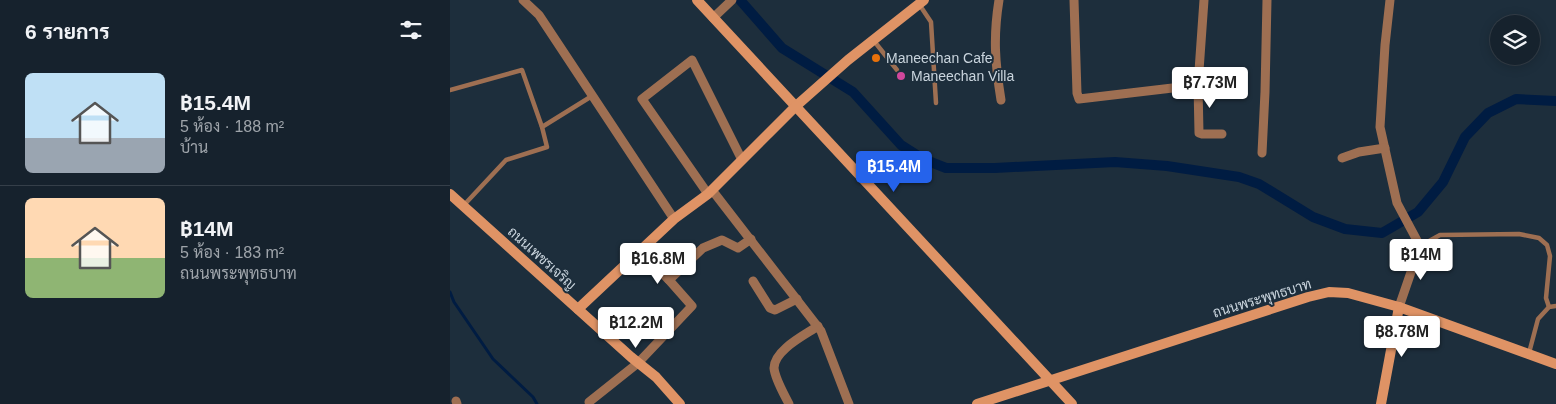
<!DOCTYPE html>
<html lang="th">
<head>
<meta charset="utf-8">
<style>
  :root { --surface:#16222d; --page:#1f2a35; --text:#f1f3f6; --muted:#9ea4aa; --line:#353f49; --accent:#2563eb }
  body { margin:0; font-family:Arial,Sarabun,sans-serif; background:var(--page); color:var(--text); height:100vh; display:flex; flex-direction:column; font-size:19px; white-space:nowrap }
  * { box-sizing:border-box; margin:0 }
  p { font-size:16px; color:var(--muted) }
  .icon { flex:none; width:28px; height:28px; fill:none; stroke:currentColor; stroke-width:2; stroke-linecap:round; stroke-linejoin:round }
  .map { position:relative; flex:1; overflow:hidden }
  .side { display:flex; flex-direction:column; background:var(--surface); width:450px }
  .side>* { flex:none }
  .buttons { position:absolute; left:1040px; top:15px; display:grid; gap:10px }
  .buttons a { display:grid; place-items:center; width:50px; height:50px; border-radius:50%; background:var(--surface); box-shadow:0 2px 12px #0003,0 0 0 1px var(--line); font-size:25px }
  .price { position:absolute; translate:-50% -42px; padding:0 11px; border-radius:5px; background:#fff; color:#222; font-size:16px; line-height:32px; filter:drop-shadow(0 1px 2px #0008) }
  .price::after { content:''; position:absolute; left:50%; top:30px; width:15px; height:11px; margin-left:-8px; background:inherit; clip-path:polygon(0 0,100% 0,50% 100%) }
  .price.active { background:var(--accent); color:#fff }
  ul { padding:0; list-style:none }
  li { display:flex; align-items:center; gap:15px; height:125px; padding:0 25px }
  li+li { border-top:1px solid var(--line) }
  li span { display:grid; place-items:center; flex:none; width:140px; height:100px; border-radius:8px; color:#555 }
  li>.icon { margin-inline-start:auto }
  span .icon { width:60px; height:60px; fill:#fffc; stroke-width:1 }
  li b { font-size:21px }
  h2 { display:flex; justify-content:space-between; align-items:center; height:60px; padding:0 25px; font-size:21px }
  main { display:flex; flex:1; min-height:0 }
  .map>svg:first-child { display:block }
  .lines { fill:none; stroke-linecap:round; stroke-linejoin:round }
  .stream { stroke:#001c42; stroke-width:3 }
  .canal { stroke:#001c42; stroke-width:10 }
  .lane { stroke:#9e6f52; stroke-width:4.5 }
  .street { stroke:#9e6f52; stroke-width:9 }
  .secondary { stroke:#df9365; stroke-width:10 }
  .food-dot { fill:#e8710a; stroke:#1d2e3c; stroke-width:2 }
  .hotel-dot { fill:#d1479c; stroke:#1d2e3c; stroke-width:2 }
  .labels { text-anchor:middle; stroke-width:4; stroke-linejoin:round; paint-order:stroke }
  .poi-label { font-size:14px; fill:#c9d4dd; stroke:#1d2e3c; text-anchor:start }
  .street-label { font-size:14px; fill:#c9d4dd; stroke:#1d2e3c }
</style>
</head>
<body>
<main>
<section class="side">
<h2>6 รายการ<svg class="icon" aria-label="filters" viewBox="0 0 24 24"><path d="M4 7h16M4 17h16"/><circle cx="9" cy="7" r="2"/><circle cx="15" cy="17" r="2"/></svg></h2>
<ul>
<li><span style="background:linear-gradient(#bfe0f5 65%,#9aa5b1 0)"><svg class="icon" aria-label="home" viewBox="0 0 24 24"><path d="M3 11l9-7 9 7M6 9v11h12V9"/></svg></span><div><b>฿15.4M</b><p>5 ห้อง · 188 m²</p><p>บ้าน</p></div></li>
<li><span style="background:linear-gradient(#ffd9b3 60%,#8fb573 0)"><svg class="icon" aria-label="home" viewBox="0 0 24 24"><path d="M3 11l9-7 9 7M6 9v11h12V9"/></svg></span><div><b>฿14M</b><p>5 ห้อง · 183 m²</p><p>ถนนพระพุทธบาท</p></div></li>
</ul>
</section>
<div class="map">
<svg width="1106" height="404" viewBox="0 0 1106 404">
  <rect width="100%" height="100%" fill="#1d2e3c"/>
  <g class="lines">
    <!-- stream -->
    <path class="stream" d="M0,292L4,302L43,359L83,397L87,404"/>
    <!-- canal -->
    <path class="canal" d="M290,0L332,48L403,92L451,145L473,159L496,168H545L665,162L717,166L789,177L809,184L863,217L895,229L932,233L968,212L993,182L1015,137L1038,113L1066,99L1106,101"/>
    <!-- lane -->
    <g class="lane">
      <path d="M469,4L481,22L486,103"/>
      <path d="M424,41L447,70"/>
      <path d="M0,90L72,70L92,127L97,147L56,160L14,205"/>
      <path d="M92,127L142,96"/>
      <path d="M970,246L990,235L1069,234L1089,238L1097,245L1100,256L1096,298L1099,307"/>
      <path d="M1079,353L1088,319L1099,307L1106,306"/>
    </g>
    <!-- street -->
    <g class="street">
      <path d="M73,0L89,15L224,219"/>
      <path d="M549,0C543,37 545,63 551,100"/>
      <path d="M624,0L627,93L629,99L748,85L754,0"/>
      <path d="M940,0L935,45L930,127L947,203L970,246L949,307"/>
      <path d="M263,18L282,0"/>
      <path d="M748,85L749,133L752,134H772"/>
      <path d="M812,153L815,92L817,0"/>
      <path d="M892,158L909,152L935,148"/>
      <path d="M262,190L371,331L399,404"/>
      <path d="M258,194L192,99L242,60L292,160"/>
      <path d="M219,280L253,248L272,240L288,248L301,239"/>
      <path d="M303,281L320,308L325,310L347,299"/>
      <path d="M6,401L7,404"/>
      <path d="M139,402L188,363L242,306L219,280L191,251"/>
      <path d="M339,404C334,394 325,379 324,368C324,350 355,335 368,326"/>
    </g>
    <!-- secondary -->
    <g class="secondary">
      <path d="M247,0L622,404"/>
      <path d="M0,194L181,357L206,377L230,404"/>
      <path d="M128,309L224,219L258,194L346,106L398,60L474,0"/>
      <path d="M527,404L858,297L879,292L898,293L949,307L1106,364"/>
      <path d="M931,404L949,307"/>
    </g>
  </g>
  <!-- markers -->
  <circle class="food-dot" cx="426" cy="58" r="5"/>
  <circle class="hotel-dot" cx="451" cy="76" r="5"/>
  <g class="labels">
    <!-- poi labels -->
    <g class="poi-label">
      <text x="436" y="63">Maneechan Cafe</text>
      <text x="461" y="81">Maneechan Villa</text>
    </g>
    <!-- street labels -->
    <g class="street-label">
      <text transform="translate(92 258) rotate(42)" y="5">ถนนเพชรเจริญ</text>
      <text transform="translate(812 298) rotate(-17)" y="5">ถนนพระพุทธบาท</text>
    </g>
  </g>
</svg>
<div class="buttons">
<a><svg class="icon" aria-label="layers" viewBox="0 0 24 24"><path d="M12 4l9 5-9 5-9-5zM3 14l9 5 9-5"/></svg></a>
</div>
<b class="price" style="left:760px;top:109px">฿7.73M</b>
<b class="price active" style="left:444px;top:193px">฿15.4M</b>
<b class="price" style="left:971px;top:281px">฿14M</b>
<b class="price" style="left:208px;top:285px">฿16.8M</b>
<b class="price" style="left:186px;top:349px">฿12.2M</b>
<b class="price" style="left:952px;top:358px">฿8.78M</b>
</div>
</main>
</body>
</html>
